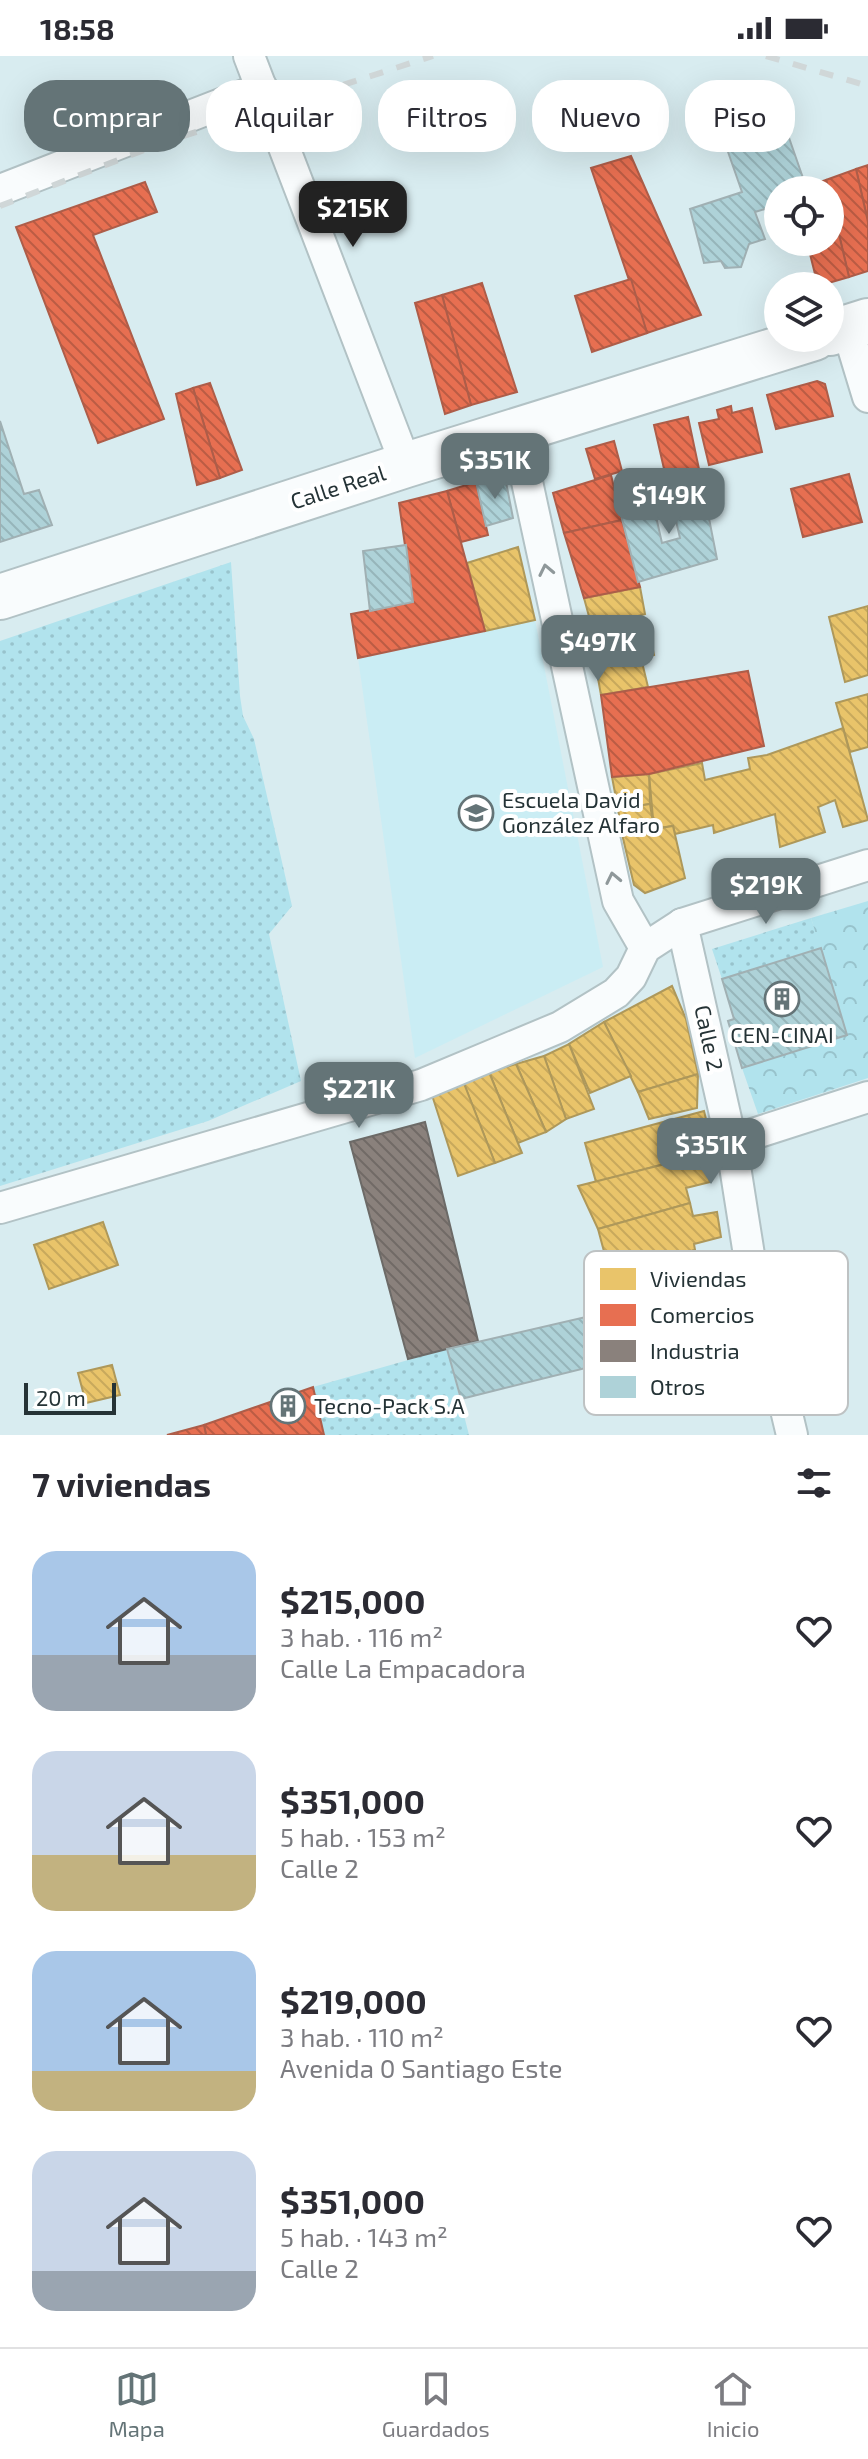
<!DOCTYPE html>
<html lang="es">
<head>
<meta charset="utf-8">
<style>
  :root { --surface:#fff; --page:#f2f2f3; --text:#2b2b33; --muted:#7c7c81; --line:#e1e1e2; --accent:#647477 }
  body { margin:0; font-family:"Exo 2",sans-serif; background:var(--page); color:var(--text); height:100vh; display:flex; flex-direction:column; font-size:30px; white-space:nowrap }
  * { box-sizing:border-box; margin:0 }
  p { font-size:26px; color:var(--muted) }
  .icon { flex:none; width:44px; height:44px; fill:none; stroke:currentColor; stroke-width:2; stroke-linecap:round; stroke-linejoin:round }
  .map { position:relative; height:1379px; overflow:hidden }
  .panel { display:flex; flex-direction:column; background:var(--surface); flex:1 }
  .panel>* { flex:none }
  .guide { position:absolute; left:24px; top:24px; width:820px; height:72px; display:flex; gap:16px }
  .buttons { position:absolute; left:764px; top:120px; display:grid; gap:16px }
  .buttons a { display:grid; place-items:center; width:80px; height:80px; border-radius:50%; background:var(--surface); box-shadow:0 8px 32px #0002; font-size:40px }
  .scale { position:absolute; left:24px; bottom:20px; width:92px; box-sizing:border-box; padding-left:8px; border:4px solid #253336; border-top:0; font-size:22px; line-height:28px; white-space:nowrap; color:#253336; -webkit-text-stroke:6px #fff; paint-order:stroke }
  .price { position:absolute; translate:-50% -68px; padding:0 18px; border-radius:16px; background:var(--accent); color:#fff; font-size:26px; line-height:52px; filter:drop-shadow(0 2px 4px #0008) }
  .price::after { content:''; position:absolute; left:50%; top:48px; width:24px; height:18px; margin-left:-12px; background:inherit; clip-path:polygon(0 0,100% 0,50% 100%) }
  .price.current { background:#222; color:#fff }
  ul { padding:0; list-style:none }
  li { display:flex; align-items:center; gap:24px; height:200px; padding:0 32px }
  li span { display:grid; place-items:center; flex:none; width:224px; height:160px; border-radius:24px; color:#555 }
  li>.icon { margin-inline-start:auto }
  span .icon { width:96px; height:96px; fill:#fffc; stroke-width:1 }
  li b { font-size:34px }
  h2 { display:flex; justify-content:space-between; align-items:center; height:96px; padding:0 32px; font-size:34px }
  .pill { padding:0 28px; border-radius:32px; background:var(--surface); box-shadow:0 8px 32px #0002; font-size:28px; line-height:72px }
  .pill.current { background:var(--accent); color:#fff }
  .status { display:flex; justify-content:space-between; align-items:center; height:56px; padding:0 40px; background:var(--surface); direction:ltr }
  .status svg { height:22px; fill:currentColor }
  .tab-bar { display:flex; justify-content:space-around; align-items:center; height:112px; border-top:2px solid var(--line); background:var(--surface); font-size:22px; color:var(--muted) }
  .tab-bar a { display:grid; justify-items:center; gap:4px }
  .tab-bar .current { color:var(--accent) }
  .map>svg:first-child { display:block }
  .built { fill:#caedf4 }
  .grass { fill:url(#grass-dots) }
  .park { fill:url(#park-crowns) }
  .homes { fill:url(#homes-back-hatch); stroke:#ae985a; stroke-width:2 }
  .shops { fill:url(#shops-back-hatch); stroke:#ad5d49; stroke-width:2 }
  .industry { fill:url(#industry-back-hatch); stroke:#6c6a67; stroke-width:2 }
  .building { fill:url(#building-back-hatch); stroke:#a0b0b3; stroke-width:2 }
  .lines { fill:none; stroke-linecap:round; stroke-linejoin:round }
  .street-casing { stroke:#b2c2c5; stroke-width:34 }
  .primary-casing { stroke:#b2c2c5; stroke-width:48 }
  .street { stroke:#f9fcfd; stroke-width:30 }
  .primary { stroke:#f9fcfd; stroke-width:44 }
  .rail { stroke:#d0d7d8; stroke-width:6; stroke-dasharray:14 14; stroke-linecap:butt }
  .oneway { stroke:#8f989a }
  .labels { text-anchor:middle; stroke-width:8; stroke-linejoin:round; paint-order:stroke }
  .street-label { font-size:22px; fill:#253336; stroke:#fff }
  .poi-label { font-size:22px; fill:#253336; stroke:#fff; text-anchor:start }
  .key { fill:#fff; stroke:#bec2c3; stroke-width:2 }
  .key-label { font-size:22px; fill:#253336 }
</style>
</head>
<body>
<div class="status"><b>18:58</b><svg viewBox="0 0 49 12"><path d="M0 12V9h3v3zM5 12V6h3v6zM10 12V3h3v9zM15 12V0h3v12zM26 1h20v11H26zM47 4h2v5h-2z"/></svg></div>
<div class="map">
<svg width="868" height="1379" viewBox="0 0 868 1379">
  <defs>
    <pattern id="grass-dots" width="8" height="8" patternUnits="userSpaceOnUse" patternTransform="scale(2)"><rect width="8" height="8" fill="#b1e3ed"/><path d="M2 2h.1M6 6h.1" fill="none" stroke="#98c3cc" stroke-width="1.8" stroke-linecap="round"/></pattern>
    <pattern id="park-crowns" width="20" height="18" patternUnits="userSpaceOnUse" patternTransform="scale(2)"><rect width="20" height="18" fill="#b1e3ed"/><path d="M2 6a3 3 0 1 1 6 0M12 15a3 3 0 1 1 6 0" fill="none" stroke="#98c3cc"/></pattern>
    <pattern id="homes-back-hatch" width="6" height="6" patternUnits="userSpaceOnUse" patternTransform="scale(2)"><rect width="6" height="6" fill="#e9c46a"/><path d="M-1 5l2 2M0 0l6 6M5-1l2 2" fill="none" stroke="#c8a95c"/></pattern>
    <pattern id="shops-back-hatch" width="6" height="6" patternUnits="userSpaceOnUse" patternTransform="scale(2)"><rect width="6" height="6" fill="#e76f51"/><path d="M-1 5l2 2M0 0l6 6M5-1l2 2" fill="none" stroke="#bb5c44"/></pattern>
    <pattern id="industry-back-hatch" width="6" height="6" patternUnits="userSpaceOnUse" patternTransform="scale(2)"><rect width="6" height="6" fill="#8a817c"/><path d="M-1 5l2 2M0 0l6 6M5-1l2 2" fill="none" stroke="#716a66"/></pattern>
    <pattern id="building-back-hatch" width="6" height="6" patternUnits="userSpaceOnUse" patternTransform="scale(2)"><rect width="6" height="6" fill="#aed2d8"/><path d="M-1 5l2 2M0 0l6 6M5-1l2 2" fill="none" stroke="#96b5ba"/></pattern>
  </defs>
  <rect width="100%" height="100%" fill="#d8ecf0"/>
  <!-- built -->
  <path class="built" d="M535,564L603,911L415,1002L358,602Z"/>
  <!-- grass -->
  <g class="grass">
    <path d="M231,506L240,640L243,660L254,683L292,850L269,878L301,1025L208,1065L0,1130V585Z"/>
    <path d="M811,862L821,892L722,923L712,893Z"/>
    <path d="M447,1293L469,1379H324L313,1331Z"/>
  </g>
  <!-- park -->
  <path class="park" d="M868,845V1022L758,1058L742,1012L847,979L811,862Z"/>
  <!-- homes -->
  <g class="homes">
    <path d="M518,491L535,564L485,575L467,507Z"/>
    <path d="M640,531L645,558L635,561L639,576L596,586L584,542Z"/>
    <path d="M868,550V619L845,626L829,561Z"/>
    <path d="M649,574L654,599L596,611L591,587Z"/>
    <path d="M641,602L648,631L601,639L596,611Z"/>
    <path d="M868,638V691L850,696L836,647Z"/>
    <path d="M843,672L868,764L843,771L835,744L818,751L825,776L780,791L775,758L714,777L713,769L675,778L673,770L654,773L649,718L702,707L705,724L750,713L748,702L767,699Z"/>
    <path d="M649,718L650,748L618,753L612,721Z"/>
    <path d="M650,748L654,773L622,778L618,753Z"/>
    <path d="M673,770L685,822L645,837L634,829L622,778Z"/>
    <path d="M672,930L686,963L698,1018L638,1036L604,966Z"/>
    <path d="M604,966L631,1020L590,1037L569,988Z"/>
    <path d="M569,988L594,1053L566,1063L544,1000Z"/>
    <path d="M544,1000L566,1063L546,1076L516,1008Z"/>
    <path d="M516,1008L546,1076L518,1087L489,1016Z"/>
    <path d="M489,1016L522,1097L495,1107L463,1025Z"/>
    <path d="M698,1018L697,1052L649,1063L638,1036Z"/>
    <path d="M463,1025L495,1107L458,1120L431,1036Z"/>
    <path d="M704,1055L714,1095L596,1126L585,1087Z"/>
    <path d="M677,1105L679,1111L704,1105L710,1126L686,1132L690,1147L598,1173L578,1130Z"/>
    <path d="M690,1147L693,1160L717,1156L721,1181L694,1188L695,1194L610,1218L598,1173Z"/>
    <path d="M103,1166L118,1209L49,1233L34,1189Z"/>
    <path d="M695,1194L699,1209L719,1204L724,1228L633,1249L623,1214Z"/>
    <path d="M112,1309L120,1339L86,1347L78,1317Z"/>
  </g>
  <!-- shops -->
  <g class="shops">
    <path d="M631,100L701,259L647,277L591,112Z"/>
    <path d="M868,109V166L856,113Z"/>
    <path d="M856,113L868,166V215L849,221L826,124Z"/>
    <path d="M826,124L829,134H800V132Z"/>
    <path d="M145,126L157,156L93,179L164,363L98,387L16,171Z"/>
    <path d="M830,140L849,221L818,230L807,186H830Z"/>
    <path d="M631,223L647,277L592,296L575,240Z"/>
    <path d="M482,227L517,336L471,349L442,239Z"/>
    <path d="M442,239L471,349L445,358L415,247Z"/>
    <path d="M817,325L825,328L833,360L776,373L767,339Z"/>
    <path d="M210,327L242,414L220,422L193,332Z"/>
    <path d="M193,332L220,422L197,429L176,338Z"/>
    <path d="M731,350L732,357L752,352L762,396L709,409L699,367L719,363L717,354Z"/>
    <path d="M688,361L703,432L670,439L654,369Z"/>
    <path d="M614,385L622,415L595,423L586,393Z"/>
    <path d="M849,418L862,466L803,481L791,433Z"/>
    <path d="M611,419L622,464L564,477L553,437Z"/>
    <path d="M476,426L488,479L461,486L447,435Z"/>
    <path d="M447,435L485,575L358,602L351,558L413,546L399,447Z"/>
    <path d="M622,464L640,531L584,542L564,477Z"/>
    <path d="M748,615L764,690L649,718L612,721L601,639Z"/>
    <path d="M313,1331L324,1379H206L204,1369Z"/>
    <path d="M204,1369L206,1379H167Z"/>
  </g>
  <!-- industry -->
  <path class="industry" d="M425,1066L478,1285L408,1303L350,1086Z"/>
  <!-- building -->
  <g class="building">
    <path d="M787,76L803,122L778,134V149L755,156L765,183L749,188L741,211L725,212L721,205L704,207L690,153L742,136L727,93Z"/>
    <path d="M0,365L24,438L39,434L52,469L0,486Z"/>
    <path d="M491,421L506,426L513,462L486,470L476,426Z"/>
    <path d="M703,432L717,503L638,526L619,451L652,443L662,487L680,482L670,439Z"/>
    <path d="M406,489L413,546L370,555L363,495Z"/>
    <path d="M821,892L847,979L742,1012L728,965L734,963L722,923Z"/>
    <path d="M733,1227L743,1273L461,1343L447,1293Z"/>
  </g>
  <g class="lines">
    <!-- street casing -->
    <g class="street-casing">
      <g id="street">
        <path d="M249,0L406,409"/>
        <path d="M0,134L262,32"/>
        <path d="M847,272L868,341"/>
        <path d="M516,375L618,845L645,892"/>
        <path d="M682,868L731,1085L749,1199L792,1379"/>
        <path d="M731,1085L868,1041"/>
        <path d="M0,1152L421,1029L560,971L616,937L631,921L645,892L682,868L868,809"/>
      </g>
    </g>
    <!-- primary casing -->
    <g class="primary-casing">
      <g id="primary">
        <path d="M830,277L868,265"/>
        <path d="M0,541L406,409L814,282"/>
      </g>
    </g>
    <!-- street -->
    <use href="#street" class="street"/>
    <!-- primary -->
    <use href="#primary" class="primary"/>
    <!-- rail -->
    <g class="rail">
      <path d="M766,0L868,30"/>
      <path d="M0,150L162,87L433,0"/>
    </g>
  </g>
  <!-- one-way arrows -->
  <defs><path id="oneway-chevron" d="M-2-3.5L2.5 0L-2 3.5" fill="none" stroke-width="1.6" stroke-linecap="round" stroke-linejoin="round" transform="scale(2)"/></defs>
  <g class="oneway">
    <use href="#oneway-chevron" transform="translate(546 514) rotate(-102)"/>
    <use href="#oneway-chevron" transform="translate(613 822) rotate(-102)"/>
  </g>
  <!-- icons -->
  <defs>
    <g id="school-ring" transform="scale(1.8)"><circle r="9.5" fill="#fff" stroke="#647477" stroke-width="1.5"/><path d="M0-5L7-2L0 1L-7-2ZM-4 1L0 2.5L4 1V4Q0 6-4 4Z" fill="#647477"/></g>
    <g id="building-ring" transform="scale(1.8)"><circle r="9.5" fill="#fff" stroke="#647477" stroke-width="1.5"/><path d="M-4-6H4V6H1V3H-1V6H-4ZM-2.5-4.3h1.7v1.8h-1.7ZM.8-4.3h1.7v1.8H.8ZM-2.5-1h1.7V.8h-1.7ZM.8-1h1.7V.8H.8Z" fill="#647477"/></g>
  </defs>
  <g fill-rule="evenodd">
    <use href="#school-ring" x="476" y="757"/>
    <use href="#building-ring" x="782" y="943"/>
    <use href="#building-ring" x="288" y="1350"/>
  </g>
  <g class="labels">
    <!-- street labels -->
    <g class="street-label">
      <text transform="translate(338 431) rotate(-18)" y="8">Calle Real</text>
      <text transform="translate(709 982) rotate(78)" y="8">Calle 2</text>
    </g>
    <!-- poi labels -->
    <g class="poi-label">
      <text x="502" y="752">Escuela David<tspan x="502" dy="25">González Alfaro</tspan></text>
      <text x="782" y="987" text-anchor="middle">CEN-CINAI</text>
      <text x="314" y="1358">Tecno-Pack S.A</text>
    </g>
  </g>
  <!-- legend -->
  <rect x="584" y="1195" width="264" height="164" rx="12" class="key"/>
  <rect x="600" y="1212" width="36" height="22" fill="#e9c46a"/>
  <rect x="600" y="1248" width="36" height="22" fill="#e76f51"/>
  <rect x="600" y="1284" width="36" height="22" fill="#8a817c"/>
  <rect x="600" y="1320" width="36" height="22" fill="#aed2d8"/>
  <g class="key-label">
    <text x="650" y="1231">Viviendas</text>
    <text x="650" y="1267">Comercios</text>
    <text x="650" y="1303">Industria</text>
    <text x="650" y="1339">Otros</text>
  </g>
</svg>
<div class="buttons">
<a><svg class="icon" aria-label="locate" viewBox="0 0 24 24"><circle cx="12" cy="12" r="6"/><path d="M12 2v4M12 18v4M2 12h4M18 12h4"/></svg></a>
<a><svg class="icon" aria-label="layers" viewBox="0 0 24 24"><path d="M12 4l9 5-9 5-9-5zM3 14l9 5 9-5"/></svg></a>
</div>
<div class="scale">20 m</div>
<b class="price current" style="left:353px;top:193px">$215K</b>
<b class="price" style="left:495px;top:445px">$351K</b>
<b class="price" style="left:669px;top:480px">$149K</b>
<b class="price" style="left:598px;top:627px">$497K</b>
<b class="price" style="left:766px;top:870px">$219K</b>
<b class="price" style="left:359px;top:1074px">$221K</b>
<b class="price" style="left:711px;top:1130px">$351K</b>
<div class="guide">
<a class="pill current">Comprar</a>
<a class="pill">Alquilar</a>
<a class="pill">Filtros</a>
<a class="pill">Nuevo</a>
<a class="pill">Piso</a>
</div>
</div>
<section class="panel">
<h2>7 viviendas<svg class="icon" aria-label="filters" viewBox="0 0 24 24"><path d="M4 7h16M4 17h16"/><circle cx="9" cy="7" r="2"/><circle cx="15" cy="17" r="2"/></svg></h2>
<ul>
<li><span style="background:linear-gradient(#a9c7e8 65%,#9aa5b1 0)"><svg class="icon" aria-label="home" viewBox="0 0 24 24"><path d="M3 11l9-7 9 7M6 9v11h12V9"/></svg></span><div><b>$215,000</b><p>3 hab. · 116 m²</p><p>Calle La Empacadora</p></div><svg class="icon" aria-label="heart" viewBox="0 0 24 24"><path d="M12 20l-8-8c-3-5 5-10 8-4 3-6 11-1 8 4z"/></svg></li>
<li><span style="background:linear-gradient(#c9d6e8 65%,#c2b280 0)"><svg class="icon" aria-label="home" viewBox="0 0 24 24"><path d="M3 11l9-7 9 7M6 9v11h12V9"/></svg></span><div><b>$351,000</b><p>5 hab. · 153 m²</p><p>Calle 2</p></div><svg class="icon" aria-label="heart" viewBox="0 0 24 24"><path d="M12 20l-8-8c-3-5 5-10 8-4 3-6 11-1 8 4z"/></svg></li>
<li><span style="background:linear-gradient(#a9c7e8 75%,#c2b280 0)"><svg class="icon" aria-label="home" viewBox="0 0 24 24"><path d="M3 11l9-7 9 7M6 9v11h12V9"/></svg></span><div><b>$219,000</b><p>3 hab. · 110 m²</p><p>Avenida 0 Santiago Este</p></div><svg class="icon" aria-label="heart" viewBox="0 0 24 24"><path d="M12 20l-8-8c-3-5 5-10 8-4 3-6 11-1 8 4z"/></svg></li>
<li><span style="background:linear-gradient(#c9d6e8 75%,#9aa5b1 0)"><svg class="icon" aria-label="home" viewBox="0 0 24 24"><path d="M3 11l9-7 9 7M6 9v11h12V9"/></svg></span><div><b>$351,000</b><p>5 hab. · 143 m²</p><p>Calle 2</p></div><svg class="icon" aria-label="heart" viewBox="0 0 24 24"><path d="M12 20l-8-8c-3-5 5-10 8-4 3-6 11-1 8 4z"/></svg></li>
</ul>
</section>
<nav class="tab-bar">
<a class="current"><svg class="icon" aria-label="map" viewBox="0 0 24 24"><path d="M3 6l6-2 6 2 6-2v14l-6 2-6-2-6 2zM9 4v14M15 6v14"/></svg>Mapa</a>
<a><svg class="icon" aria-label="saved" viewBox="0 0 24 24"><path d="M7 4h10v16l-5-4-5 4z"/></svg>Guardados</a>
<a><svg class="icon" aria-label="home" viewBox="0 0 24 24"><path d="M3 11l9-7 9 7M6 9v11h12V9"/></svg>Inicio</a>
</nav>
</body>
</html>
